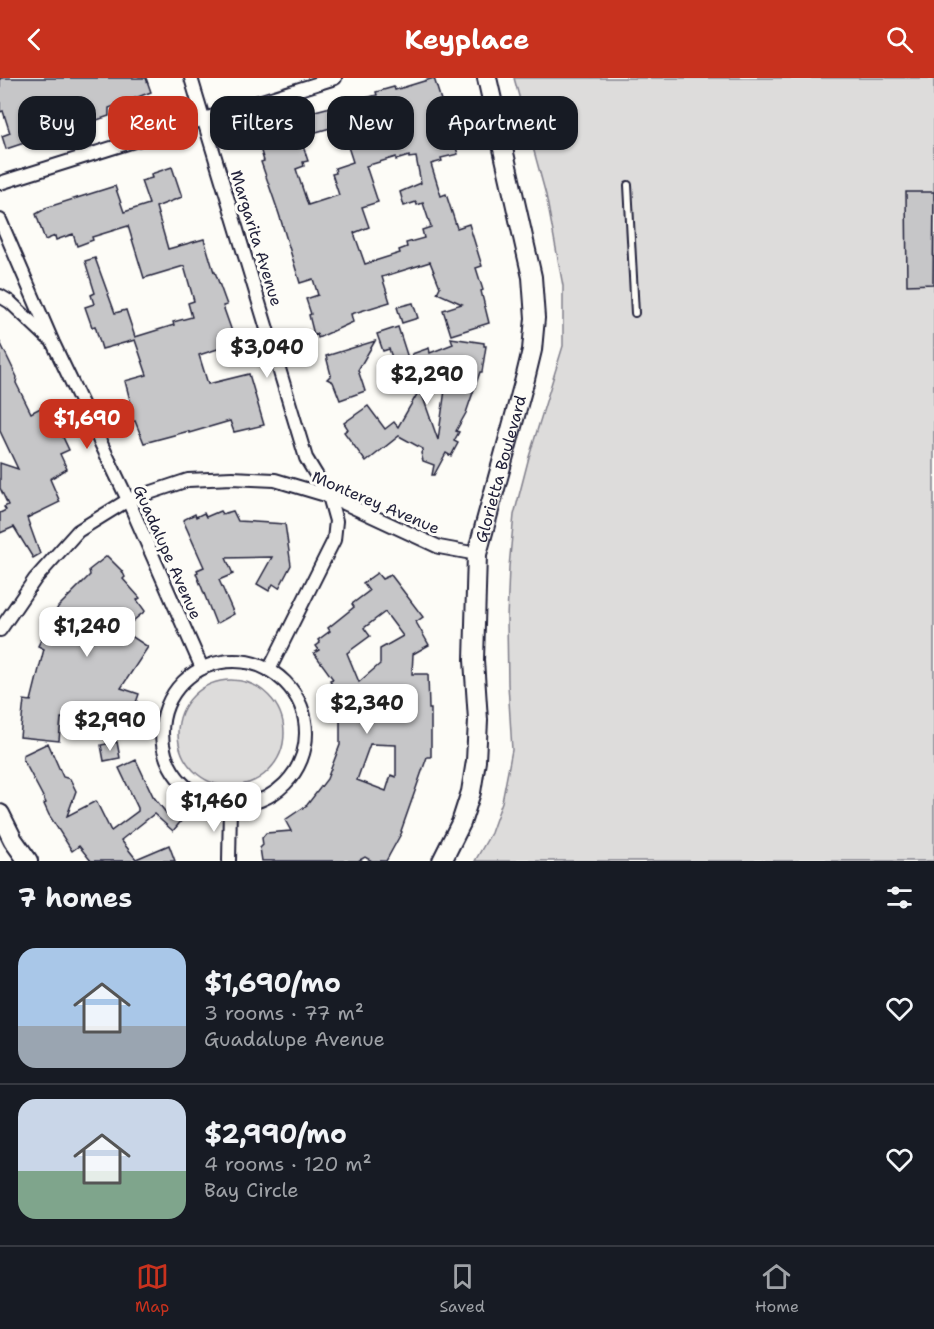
<!DOCTYPE html>
<html lang="en">
<head>
<meta charset="utf-8">
<style>
  :root { --surface:#171b24; --page:#20242c; --text:#f1f3f6; --muted:#9ea1a6; --line:#363941; --accent:#c8321e }
  body { margin:0; font-family:"Shantell Sans",sans-serif; background:var(--page); color:var(--text); height:100vh; display:flex; flex-direction:column; font-size:22px; white-space:nowrap }
  * { box-sizing:border-box; margin:0 }
  p { font-size:20px; color:var(--muted) }
  .icon { flex:none; width:33px; height:33px; fill:none; stroke:currentColor; stroke-width:2; stroke-linecap:round; stroke-linejoin:round }
  .map { position:relative; height:783px; overflow:hidden }
  .drawer { display:flex; flex-direction:column; background:var(--surface); flex:1 }
  .drawer>* { flex:none }
  .top-card { position:absolute; left:18px; top:18px; width:600px; height:54px; display:flex; gap:12px }
  .price { position:absolute; translate:-50% -51px; padding:0 14px; border-radius:12px; background:#fff; color:#222; font-size:20px; line-height:39px; filter:drop-shadow(0 2px 3px #0008) }
  .price::after { content:''; position:absolute; left:50%; top:36px; width:18px; height:14px; margin-left:-9px; background:inherit; clip-path:polygon(0 0,100% 0,50% 100%) }
  .price.selected { background:var(--accent); color:#fff }
  ul { padding:0; list-style:none }
  li { display:flex; align-items:center; gap:18px; height:150px; padding:0 18px }
  li+li { border-top:2px solid var(--line) }
  li span { display:grid; place-items:center; flex:none; width:168px; height:120px; border-radius:18px; color:#555 }
  li>.icon { margin-inline-start:auto }
  span .icon { width:72px; height:72px; fill:#fffc; stroke-width:1 }
  li b { font-size:26px }
  h2 { display:flex; justify-content:space-between; align-items:center; height:72px; padding:0 18px; font-size:26px }
  .tag { padding:0 21px; border-radius:18px; background:var(--surface); box-shadow:0 2px 4px #0004; font-size:21px; line-height:54px }
  .tag.selected { background:var(--accent); color:#fff }
  header { display:flex; justify-content:space-between; align-items:center; height:78px; padding:0 18px; background:var(--accent); color:#fff; font-size:27px; font-weight:700 }
  .tab-bar { display:flex; justify-content:space-around; align-items:center; height:84px; border-top:2px solid var(--line); background:var(--surface); font-size:16px; color:var(--muted) }
  .tab-bar a { display:grid; justify-items:center; gap:3px }
  .tab-bar .selected { color:var(--accent) }
  .map>svg:first-child { display:block }
  .green { fill:#dddcdb; stroke:#807f8b; stroke-width:1.5 }
  .building { fill:#c6c6c8; stroke:#22223b; stroke-width:1.5; fill-rule:evenodd }
  .lines { fill:none; stroke-linecap:round; stroke-linejoin:round }
  .lane-casing { stroke:#22223b; stroke-width:10 }
  .street-casing { stroke:#22223b; stroke-width:16 }
  .secondary-casing { stroke:#22223b; stroke-width:22 }
  .lane { stroke:#fdfcf7; stroke-width:6 }
  .street { stroke:#fdfcf7; stroke-width:12 }
  .secondary { stroke:#fdfcf7; stroke-width:18 }
  .labels { text-anchor:middle; stroke-width:6; stroke-linejoin:round; paint-order:stroke }
  .street-label { font-size:16px; fill:#22223b; stroke:#fdfcf7 }
</style>
</head>
<body>
<header><svg class="icon" aria-label="back" viewBox="0 0 24 24"><path d="M15 5l-7 7 7 7"/></svg>Keyplace<svg class="icon" aria-label="search" viewBox="0 0 24 24"><circle cx="10" cy="10" r="6"/><path d="M15 15l6 6"/></svg></header>
<div class="map">
<svg width="934" height="783" viewBox="0 0 934 783">
  <rect width="100%" height="100%" fill="#fdfcf7"/>
  <filter id="ink" filterUnits="userSpaceOnUse"><feTurbulence type="fractalNoise" baseFrequency=".0167" numOctaves="2"/><feDisplacementMap in="SourceGraphic" scale="12" xChannelSelector="R" yChannelSelector="G"/><feConvolveMatrix kernelMatrix="1 2 1 2 8 2 1 2 1" color-interpolation-filters="sRGB"/></filter>
  <g filter="url(#ink)">
    <!-- green -->
    <g class="green">
      <path d="M514,0H934V783H475L491,755L502,724L512,672L508,606L507,541L509,489L514,437L529,379L563,268V208L546,117Z"/>
      <circle cx="231" cy="655" r="53"/>
    </g>
    <!-- building -->
    <g class="building">
      <path d="M0,0H146L151,14L109,30V38L94,43L93,38L66,47L67,51L6,71L2,58L10,55L3,33L0,34Z"/>
      <path d="M434,0L458,76L441,80L442,83L431,86L441,118L446,116L457,150L469,146L482,188L476,190L483,212L481,213L489,245L451,257L443,232L462,226L437,215L440,209L430,184L382,199L390,224L351,236L353,244L318,260L317,256L314,257L309,237L311,236L306,221L318,217L313,201L300,205L279,136L261,84L264,83L256,57L277,50L276,46L315,33L377,17L376,14L394,9L395,12ZM341,47L353,84L335,90L336,95L332,96L339,117L308,127L296,91L304,88L303,84L308,83L302,65L311,62L309,56ZM409,78V80L416,79L421,105L400,114L404,128L416,124L417,127L423,125L431,149L422,152L424,160L406,165L407,169L399,172L400,175L365,186L354,155L369,149L362,129L378,124L366,88L396,79V82Z"/>
      <path d="M172,89L182,119L156,129L168,171L204,161L214,194H215L227,227L223,228L235,262L223,266L224,269L199,277L208,306L249,296L264,347L234,354L230,343L189,355V353L144,365L135,343L132,344L129,331L132,330L125,303L147,297L135,262L102,271L95,248L92,249L85,229L94,226L91,217L95,215L85,183L95,180L115,235L126,232L135,259L174,247L173,244L192,239L188,225L194,223L184,188L144,200L128,148L92,159L93,162L77,168L73,156L56,162L55,158L45,162L36,136L45,131V130L115,108L124,134L149,126L141,103L152,100L151,96Z"/>
      <path d="M906,114H934L933,206L907,207Z"/>
      <path d="M413,225L418,240L402,245L397,229Z"/>
      <path d="M398,249L408,280L394,285L389,271L383,273L377,256Z"/>
      <path d="M451,260L484,265V268H486L482,294H480L466,335L456,353L459,354L454,363L458,365L451,378L446,375L434,397H432L434,387L423,383L421,375L423,371L399,358L366,384L344,354L348,351L344,345L368,328L385,351L394,344L398,349L420,311L438,362L448,290L420,300L412,276L429,270L430,275L453,266Z"/>
      <path d="M375,263L358,292L365,313L340,322L333,304L327,301L331,297L326,278Z"/>
      <path d="M0,264L17,299L16,305L31,335L44,328L48,338L52,336L69,372L60,376L67,391L50,401L60,424L27,440L40,476L33,480L14,449L0,455V435L6,432L4,429L8,427L0,410V385L18,391L0,353Z"/>
      <path d="M220,433L222,436L233,433L238,443L285,446L291,487L279,510L273,506L269,513L257,506L272,479L226,480L233,496L219,502L234,536L216,546L196,495L198,494L197,492L204,489L183,442L195,436L196,439L204,435L206,439Z"/>
      <path d="M107,478L122,493L125,499L123,501L140,520L137,522L145,533L122,552L148,569L121,610L139,616L130,642L129,657L110,656L111,641L82,638L81,642L61,640L59,663L20,659L24,622L31,623L44,571L38,568L58,529L90,497L89,492Z"/>
      <path d="M377,495L382,501L391,497L423,539L416,544L429,567L413,576L412,596H428L429,631H431V679H427L401,753L402,754L386,783H372L365,779L358,783H262L260,770L263,767L262,760L266,755L291,753L285,742L307,727L327,701L340,667V634L330,602L333,601L314,575L319,572L316,568L320,565L318,562L330,553L328,550L354,529L352,526L369,513L363,505ZM385,534L403,558L380,571V586L359,604L347,575L370,558L364,550ZM370,666L396,667V699L391,697L386,713L357,702Z"/>
      <path d="M117,664L120,680L104,683L101,667Z"/>
      <path d="M48,665L63,699L70,701L76,713L67,738L96,723L111,753L138,733V730L119,690L136,682L153,718L167,736L171,732L182,742L173,753L154,736L121,762L136,781L169,767L175,783H91L79,768L72,773L49,737L44,726L46,725L41,715L23,681V677Z"/>
    </g>
    <g class="lines">
      <!-- lane casing -->
      <g class="lane-casing">
        <path id="lane" d="M628,107L635,235"/>
      </g>
      <!-- street casing -->
      <g class="street-casing">
        <g id="street">
          <path d="M191,0L306,380L329,418L336,443L334,462L269,592"/>
          <path d="M0,105L335,0"/>
          <path d="M0,142L53,265L128,422L202,590"/>
          <path d="M0,218L10,224L48,260"/>
          <path d="M0,552L35,501L78,453L128,422L188,402L232,400L275,402L329,418L439,469L477,476"/>
          <circle cx="234" cy="655" r="72"/>
          <path d="M229,783L230,728"/>
        </g>
      </g>
      <!-- secondary casing -->
      <g class="secondary-casing">
        <g id="secondary">
          <path d="M0,736L13,762L28,783"/>
          <path id="s1" d="M442,783L461,745L471,714L476,683L478,642L474,582L477,476L525,301L532,272L535,240L532,199L487,0"/>
        </g>
      </g>
      <!-- lane -->
      <use href="#lane" class="lane"/>
      <!-- street -->
      <use href="#street" class="street"/>
      <!-- secondary -->
      <use href="#secondary" class="secondary"/>
    </g>
  </g>
  <g class="labels">
    <!-- street labels -->
    <g class="street-label">
      <text transform="translate(257 160) rotate(73)" y="6">Margarita Avenue</text>
      <text dy="6" stroke="none"><textPath href="#s1" startOffset="402">Glorietta Boulevard</textPath></text>
      <text transform="translate(376 424) rotate(23)" y="6">Monterey Avenue</text>
      <text transform="translate(168 474) rotate(66)" y="6">Guadalupe Avenue</text>
    </g>
  </g>
</svg>
<b class="price" style="left:267px;top:301px">$3,040</b>
<b class="price" style="left:427px;top:328px">$2,290</b>
<b class="price selected" style="left:87px;top:372px">$1,690</b>
<b class="price" style="left:87px;top:580px">$1,240</b>
<b class="price" style="left:367px;top:657px">$2,340</b>
<b class="price" style="left:110px;top:674px">$2,990</b>
<b class="price" style="left:214px;top:755px">$1,460</b>
<div class="top-card">
<a class="tag">Buy</a>
<a class="tag selected">Rent</a>
<a class="tag">Filters</a>
<a class="tag">New</a>
<a class="tag">Apartment</a>
</div>
</div>
<section class="drawer">
<h2>7 homes<svg class="icon" aria-label="filters" viewBox="0 0 24 24"><path d="M4 7h16M4 17h16"/><circle cx="9" cy="7" r="2"/><circle cx="15" cy="17" r="2"/></svg></h2>
<ul>
<li><span style="background:linear-gradient(#a9c7e8 65%,#9aa5b1 0)"><svg class="icon" aria-label="home" viewBox="0 0 24 24"><path d="M3 11l9-7 9 7M6 9v11h12V9"/></svg></span><div><b>$1,690/mo</b><p>3 rooms · 77 m²</p><p>Guadalupe Avenue</p></div><svg class="icon" aria-label="heart" viewBox="0 0 24 24"><path d="M12 20l-8-8c-3-5 5-10 8-4 3-6 11-1 8 4z"/></svg></li>
<li><span style="background:linear-gradient(#c9d6e8 60%,#7fa58c 0)"><svg class="icon" aria-label="home" viewBox="0 0 24 24"><path d="M3 11l9-7 9 7M6 9v11h12V9"/></svg></span><div><b>$2,990/mo</b><p>4 rooms · 120 m²</p><p>Bay Circle</p></div><svg class="icon" aria-label="heart" viewBox="0 0 24 24"><path d="M12 20l-8-8c-3-5 5-10 8-4 3-6 11-1 8 4z"/></svg></li>
</ul>
</section>
<nav class="tab-bar">
<a class="selected"><svg class="icon" aria-label="map" viewBox="0 0 24 24"><path d="M3 6l6-2 6 2 6-2v14l-6 2-6-2-6 2zM9 4v14M15 6v14"/></svg>Map</a>
<a><svg class="icon" aria-label="saved" viewBox="0 0 24 24"><path d="M7 4h10v16l-5-4-5 4z"/></svg>Saved</a>
<a><svg class="icon" aria-label="home" viewBox="0 0 24 24"><path d="M3 11l9-7 9 7M6 9v11h12V9"/></svg>Home</a>
</nav>
</body>
</html>
